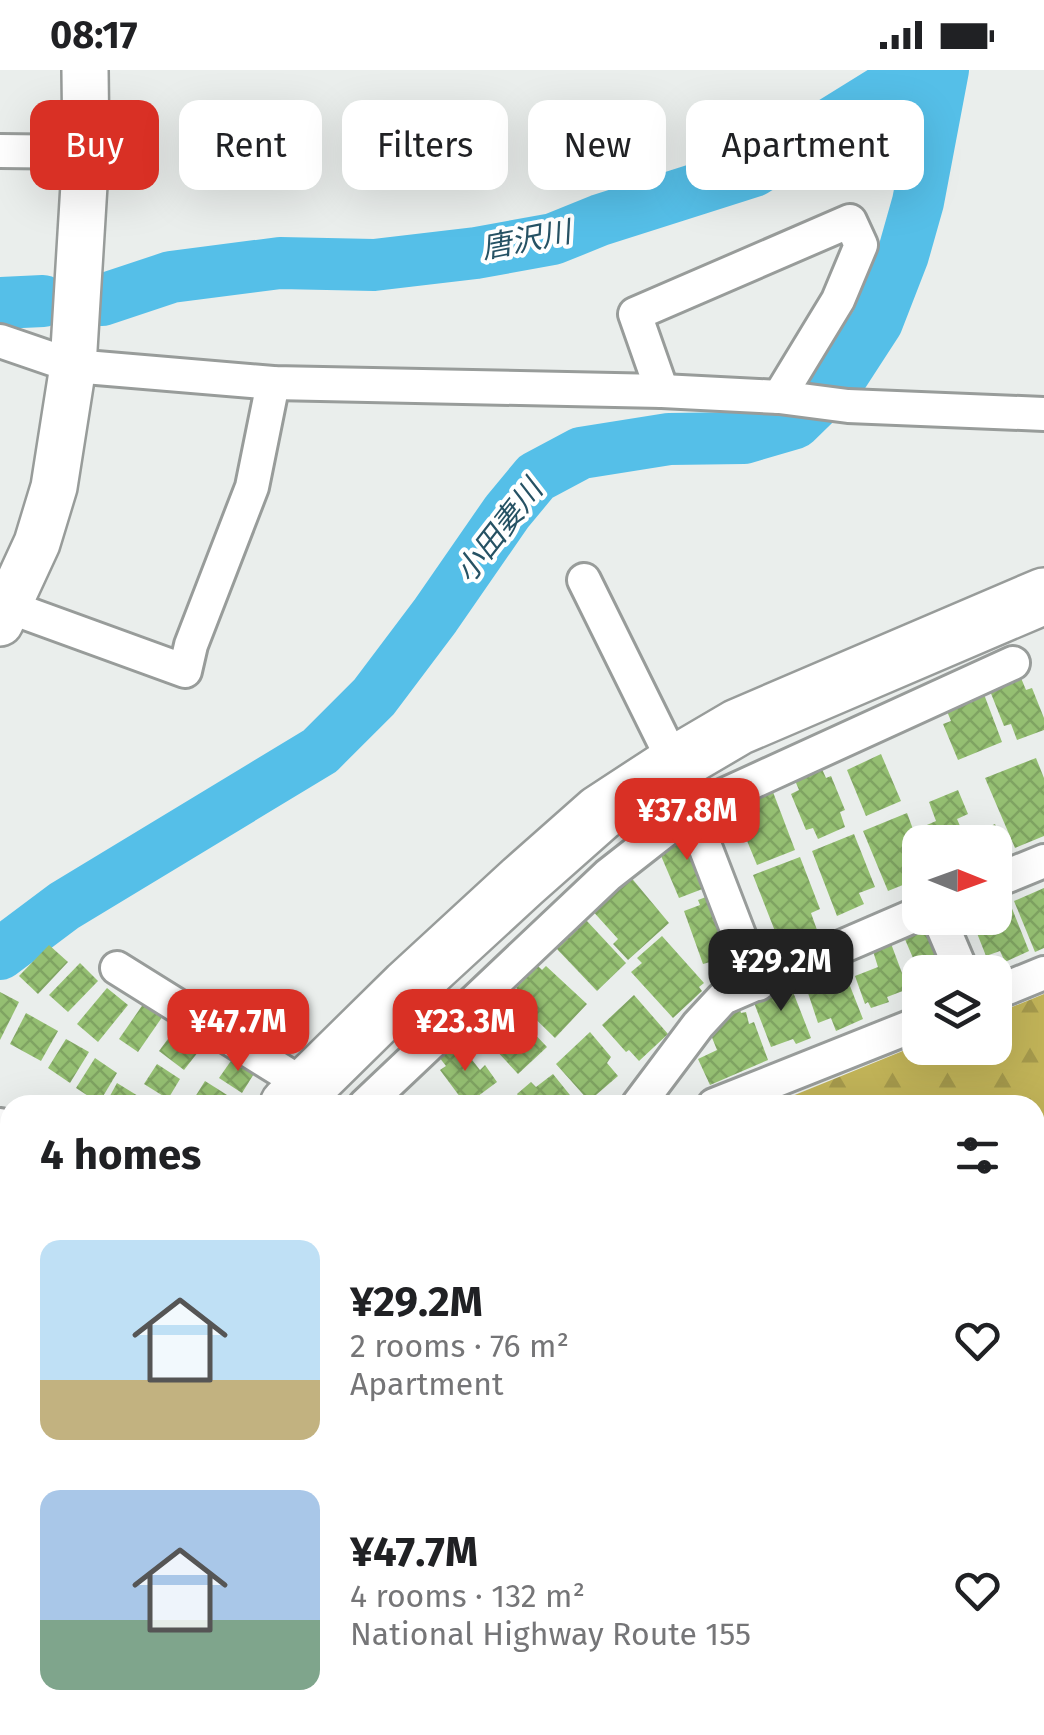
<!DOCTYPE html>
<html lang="en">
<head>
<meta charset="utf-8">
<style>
  :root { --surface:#fff; --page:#f6f6f6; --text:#202124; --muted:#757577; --accent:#d93025 }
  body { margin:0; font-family:"Fira Sans","Noto Sans JP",sans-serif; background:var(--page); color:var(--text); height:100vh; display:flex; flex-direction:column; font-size:38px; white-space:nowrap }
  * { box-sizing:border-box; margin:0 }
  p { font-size:32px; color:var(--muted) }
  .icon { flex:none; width:55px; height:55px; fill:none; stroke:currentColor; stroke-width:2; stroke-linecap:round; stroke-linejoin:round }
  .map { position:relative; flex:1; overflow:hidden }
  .sheet { position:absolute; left:0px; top:1025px; width:1045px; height:640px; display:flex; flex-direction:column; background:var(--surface); border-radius:30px 30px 0 0; box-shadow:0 10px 40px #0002 }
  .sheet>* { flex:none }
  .hud { position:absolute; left:30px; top:30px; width:985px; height:90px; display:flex; gap:20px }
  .needle { width:65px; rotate:91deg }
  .buttons { position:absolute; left:902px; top:755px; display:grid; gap:20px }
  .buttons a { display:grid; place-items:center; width:110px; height:110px; border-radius:20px; background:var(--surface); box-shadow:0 10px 40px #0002; font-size:50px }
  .price { position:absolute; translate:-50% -85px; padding:0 22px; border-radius:20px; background:var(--accent); color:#fff; font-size:32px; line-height:65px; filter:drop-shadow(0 2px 5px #0008) }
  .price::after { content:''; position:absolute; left:50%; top:60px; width:30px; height:22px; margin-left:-15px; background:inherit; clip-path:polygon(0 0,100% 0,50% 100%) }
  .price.active { background:#222; color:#fff }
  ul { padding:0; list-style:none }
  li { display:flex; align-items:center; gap:30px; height:250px; padding:0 40px }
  li span { display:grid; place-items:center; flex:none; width:280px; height:200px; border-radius:20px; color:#555 }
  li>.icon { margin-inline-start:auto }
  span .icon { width:120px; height:120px; fill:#fffc; stroke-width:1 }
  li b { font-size:42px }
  h2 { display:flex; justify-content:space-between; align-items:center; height:120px; padding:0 40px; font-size:42px }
  .tag { padding:0 35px; border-radius:20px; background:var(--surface); box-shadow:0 10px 40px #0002; font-size:35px; line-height:90px }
  .tag.active { background:var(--accent); color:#fff }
  .status { display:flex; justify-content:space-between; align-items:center; height:70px; padding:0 50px; background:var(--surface); direction:ltr }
  .status svg { height:28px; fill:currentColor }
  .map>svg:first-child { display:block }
  .forest { fill:url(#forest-firs) }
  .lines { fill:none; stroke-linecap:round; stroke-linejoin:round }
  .river { stroke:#55bfe8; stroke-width:52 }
  .building { fill:url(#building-cross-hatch) }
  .street-casing { stroke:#989c9a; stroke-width:38 }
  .secondary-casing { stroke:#989c9a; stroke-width:50 }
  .highway-casing { stroke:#989c9a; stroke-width:60 }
  .street { stroke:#fff; stroke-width:32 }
  .secondary { stroke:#fff; stroke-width:45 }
  .highway { stroke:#fff; stroke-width:55 }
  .labels { text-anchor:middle; stroke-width:8; stroke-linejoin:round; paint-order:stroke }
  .water-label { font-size:30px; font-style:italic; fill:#265264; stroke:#fff }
</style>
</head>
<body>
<div class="status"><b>08:17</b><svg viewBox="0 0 49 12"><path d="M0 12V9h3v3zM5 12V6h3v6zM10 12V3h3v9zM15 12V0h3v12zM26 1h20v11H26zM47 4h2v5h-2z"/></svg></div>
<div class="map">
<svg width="1044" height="1665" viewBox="0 0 1044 1665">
  <defs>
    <pattern id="forest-firs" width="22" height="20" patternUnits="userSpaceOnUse" patternTransform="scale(2.5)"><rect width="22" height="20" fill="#c1b358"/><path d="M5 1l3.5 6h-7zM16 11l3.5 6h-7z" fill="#a5994c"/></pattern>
    <pattern id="building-cross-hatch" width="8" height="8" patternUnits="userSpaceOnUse" patternTransform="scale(2.5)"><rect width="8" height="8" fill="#95bf72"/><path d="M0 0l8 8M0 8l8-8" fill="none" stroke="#7fa362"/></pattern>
  </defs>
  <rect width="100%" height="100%" fill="#eaeeec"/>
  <!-- forest -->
  <g class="forest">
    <path d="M1044,924V1633L1035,1634V1035H770L920,974V978H995V944Z"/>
    <path d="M10,1485V1655H312L262,1665H0V1499Z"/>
  </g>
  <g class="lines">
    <!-- river -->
    <g class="river">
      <path d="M102,230L171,207L280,193L374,195L476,183L553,169L600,150L754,101L917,0"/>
      <path d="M0,233L43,231"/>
      <path d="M0,884L64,836L320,681L374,627L435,546L507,442L536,407L581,383L669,369L744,368L795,353L840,309L877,252L903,185L918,132L943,0"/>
    </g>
  </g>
  <!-- building -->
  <g class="building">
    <path d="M1021,608L1026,620L1032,618L1044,648V660L1017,670L1011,654L1004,656L990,621Z"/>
    <path d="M982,619L1002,672L958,690L943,654L951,651L944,634Z"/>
    <path d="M881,684L901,731L866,746L847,700Z"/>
    <path d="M1036,688L1044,708V766L1015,778L985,708Z"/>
    <path d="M818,690L826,708L831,706L845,740L840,742L845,757L818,769L813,758L806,760L791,724L799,720L791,701Z"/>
    <path d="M958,720L968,744L957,749L967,772H926L920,758L936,751L929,732Z"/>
    <path d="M773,722L795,780L757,795L733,737Z"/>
    <path d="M907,743L920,778V808L888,821L863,761Z"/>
    <path d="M995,754L1007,781L995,787V772H976L972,764Z"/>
    <path d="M696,758L718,813L679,828L656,774Z"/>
    <path d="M854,764L875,817L859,823L864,834L837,846L812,781Z"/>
    <path d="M800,787L820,839L811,843L817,860L780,874L753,805Z"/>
    <path d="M629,805L669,853L628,890L613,874L618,869L590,838Z"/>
    <path d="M1044,818V878L1035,882L1014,831Z"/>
    <path d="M722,821L735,885L703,894L684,841L700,835L698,830Z"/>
    <path d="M1007,826L1029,881L1005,892L1000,881L986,886L971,848H995V831Z"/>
    <path d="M586,850L626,893L597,921L556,878Z"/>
    <path d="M935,852L953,896L937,902H919L904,867Z"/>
    <path d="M662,866L704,913L699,917L702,921L673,948L631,902L642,893L637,888Z"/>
    <path d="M890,871L908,919L887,927L889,932L871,938L868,932L865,934L855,906L878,897L872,878Z"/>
    <path d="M49,875L68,892L38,924L19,906Z"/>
    <path d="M839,888L863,949L836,961L831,948L818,953L807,920L800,922L794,906Z"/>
    <path d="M80,893L98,911L68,942L49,925Z"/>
    <path d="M538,896L542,900L546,896L587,934L555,968L513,927L519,921L516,918Z"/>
    <path d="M788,909L811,968L796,974L793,969L771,977L751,925Z"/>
    <path d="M107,918L128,935L98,972L77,954Z"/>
    <path d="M0,922L19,932L0,970Z"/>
    <path d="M634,925L668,964L639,991L629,980L626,982L602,955Z"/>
    <path d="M736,927L741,943L746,942L749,954L754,952L768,990L710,1015L698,989L717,980L707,955Z"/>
    <path d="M146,930L165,943L138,982L119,969Z"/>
    <path d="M511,939L547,977L518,1004L480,963L501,942L505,946Z"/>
    <path d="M26,943L58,961L41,991L10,974Z"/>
    <path d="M176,958L202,977L184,1000L159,981Z"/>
    <path d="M590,962L611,987L607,993L618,1006L589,1031L556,994Z"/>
    <path d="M66,969L89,982L70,1013L48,998Z"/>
    <path d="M458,972L480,1000L485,995L497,1012L466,1035L440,1000L446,996L439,987Z"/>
    <path d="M235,985L257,999L242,1023L219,1008Z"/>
    <path d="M95,988L117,1003L99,1033L76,1018Z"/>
    <path d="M157,994L180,1009L168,1029L144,1014Z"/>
    <path d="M553,1004L578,1035H525L517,1024L531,1012L536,1017Z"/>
    <path d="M205,1011L235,1030L232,1035H190Z"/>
    <path d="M117,1013L143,1029L139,1035H105Z"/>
    <path d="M2,1193L10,1197V1330L0,1326V1198Z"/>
  </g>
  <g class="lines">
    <!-- street casing -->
    <g class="street-casing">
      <g id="street">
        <path d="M0,81L86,82"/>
        <path d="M0,271L73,296L273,313L662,321L779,327L848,336L1044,344"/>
        <path d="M662,321L635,244L850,151L861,175L838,230L779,327"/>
        <path d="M584,510L675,694"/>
        <path d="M9,537L185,601L191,575L252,417L273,313"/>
        <path d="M691,740L758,914"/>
        <path d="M995,811L1044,791"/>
        <path d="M939,848L962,902"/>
        <path d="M117,898L306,1016"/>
        <path d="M995,923L1044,903"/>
        <path d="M365,1035L608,805L691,740L1013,593"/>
        <path d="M638,1035L698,955L723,928L920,843"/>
        <path d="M714,1035L920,953"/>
        <path d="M0,1055L10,1060"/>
      </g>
    </g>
    <!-- secondary casing -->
    <g class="secondary-casing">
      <path id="secondary" d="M0,553L37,473L54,417L73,296L86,82L85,0"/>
    </g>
    <!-- highway casing -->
    <g class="highway-casing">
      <g id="highway">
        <path d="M288,1035L408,917L522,812L600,743L675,694L738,657L1044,526"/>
        <path d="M0,1433L10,1419"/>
      </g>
    </g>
    <!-- street -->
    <use href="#street" class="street"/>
    <!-- secondary -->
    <use href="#secondary" class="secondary"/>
    <!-- highway -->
    <use href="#highway" class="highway"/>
  </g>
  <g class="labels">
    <!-- water labels -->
    <g class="water-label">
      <text transform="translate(526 170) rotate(-11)" y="10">唐沢川</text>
      <text transform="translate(499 461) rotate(-52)" y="10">小田妻川</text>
    </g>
  </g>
</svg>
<div class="buttons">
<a><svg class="needle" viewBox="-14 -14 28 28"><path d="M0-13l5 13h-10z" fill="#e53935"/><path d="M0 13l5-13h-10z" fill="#757577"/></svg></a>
<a><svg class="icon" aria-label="layers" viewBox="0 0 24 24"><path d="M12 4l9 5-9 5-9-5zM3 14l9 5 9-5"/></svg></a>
</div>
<b class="price" style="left:687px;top:793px">¥37.8M</b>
<b class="price active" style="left:781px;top:944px">¥29.2M</b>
<b class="price" style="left:238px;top:1004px">¥47.7M</b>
<b class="price" style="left:465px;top:1004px">¥23.3M</b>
<div class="hud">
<a class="tag active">Buy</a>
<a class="tag">Rent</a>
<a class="tag">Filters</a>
<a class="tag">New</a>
<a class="tag">Apartment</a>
</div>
<section class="sheet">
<h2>4 homes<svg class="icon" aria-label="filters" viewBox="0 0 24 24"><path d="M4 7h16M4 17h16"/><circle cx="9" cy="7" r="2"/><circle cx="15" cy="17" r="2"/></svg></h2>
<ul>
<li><span style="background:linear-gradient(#bfe0f5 70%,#c2b280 0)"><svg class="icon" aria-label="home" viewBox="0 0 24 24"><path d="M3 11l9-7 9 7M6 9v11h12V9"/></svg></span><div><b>¥29.2M</b><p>2 rooms · 76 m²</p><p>Apartment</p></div><svg class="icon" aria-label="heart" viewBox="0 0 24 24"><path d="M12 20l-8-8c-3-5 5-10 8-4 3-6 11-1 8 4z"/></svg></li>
<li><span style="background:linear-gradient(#a9c7e8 65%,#7fa58c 0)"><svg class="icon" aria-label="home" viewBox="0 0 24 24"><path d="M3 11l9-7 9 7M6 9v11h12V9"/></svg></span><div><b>¥47.7M</b><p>4 rooms · 132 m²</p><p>National Highway Route 155</p></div><svg class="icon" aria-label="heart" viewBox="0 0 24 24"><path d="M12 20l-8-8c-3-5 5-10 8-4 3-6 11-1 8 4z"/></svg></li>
</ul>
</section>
</div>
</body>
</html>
